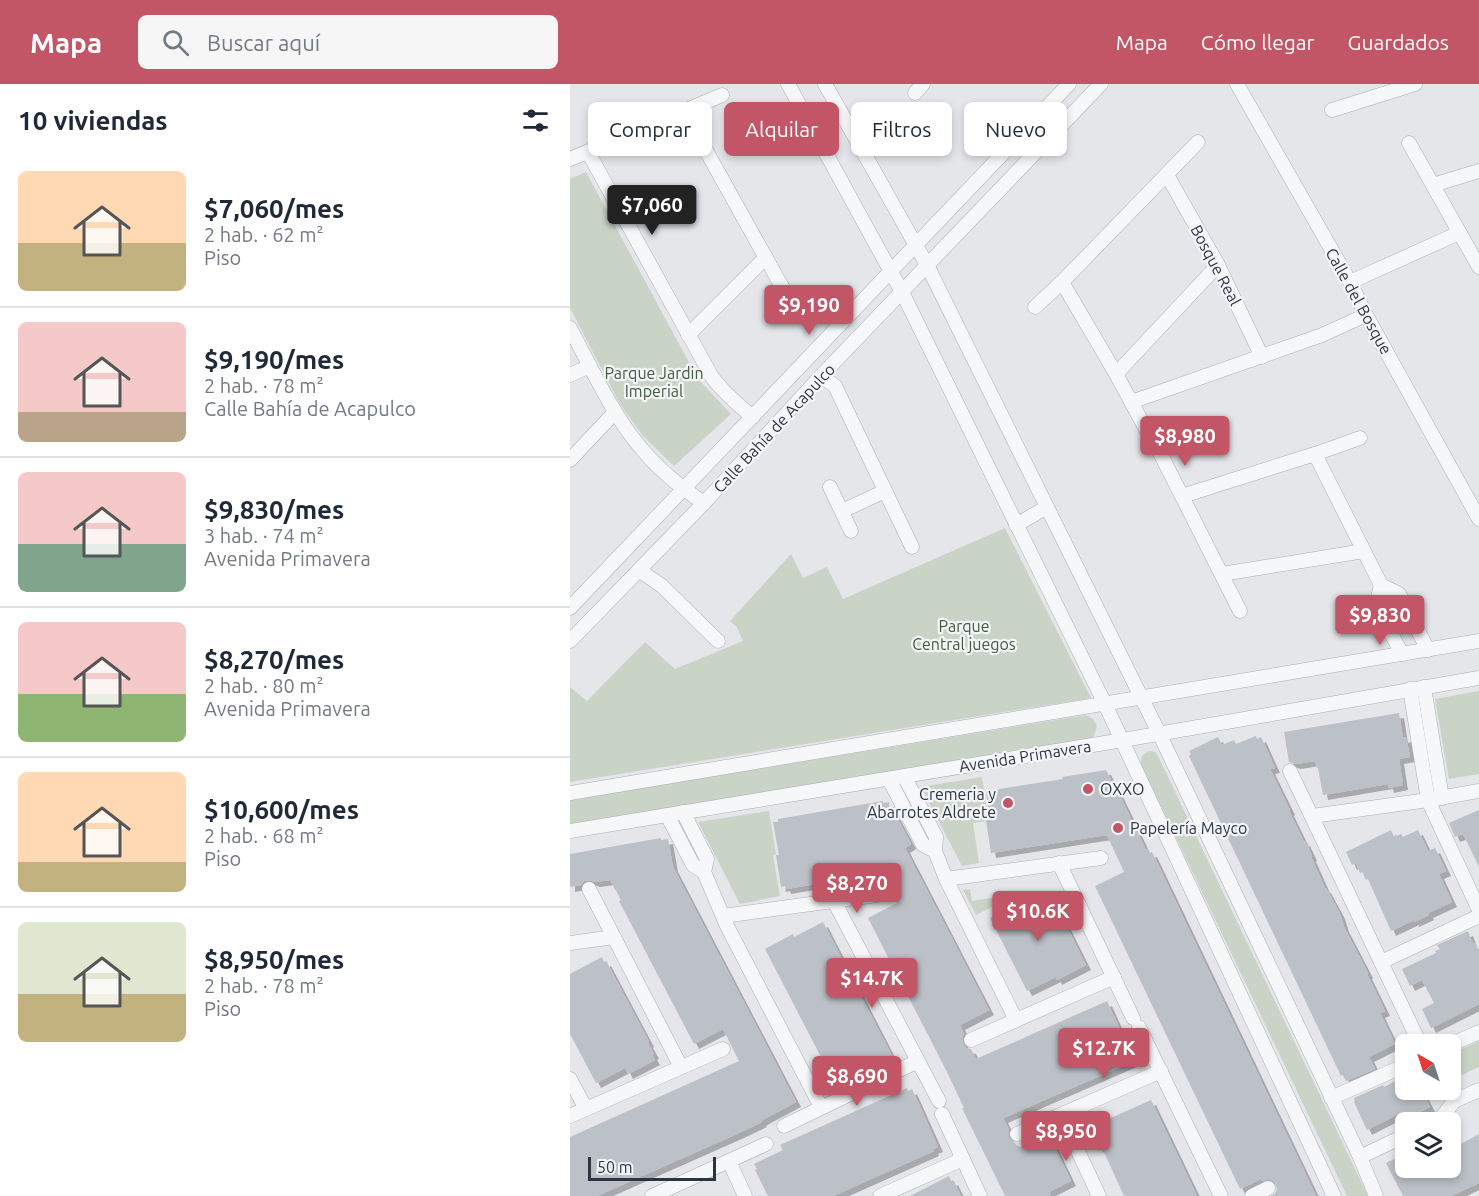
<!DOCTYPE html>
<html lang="es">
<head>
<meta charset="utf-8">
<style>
  :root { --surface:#fff; --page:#f6f6f7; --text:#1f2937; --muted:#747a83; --line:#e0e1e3; --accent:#c25666 }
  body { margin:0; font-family:Ubuntu,sans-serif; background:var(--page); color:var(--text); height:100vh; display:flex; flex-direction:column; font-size:22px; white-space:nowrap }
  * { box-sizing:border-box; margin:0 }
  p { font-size:20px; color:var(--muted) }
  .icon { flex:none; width:33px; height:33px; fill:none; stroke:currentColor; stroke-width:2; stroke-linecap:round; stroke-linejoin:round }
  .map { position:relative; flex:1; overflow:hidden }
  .drawer { display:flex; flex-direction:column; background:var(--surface); width:570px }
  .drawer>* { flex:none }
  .guide { position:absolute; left:18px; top:18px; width:570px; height:54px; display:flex; gap:12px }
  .needle { width:39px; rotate:321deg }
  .fabs { position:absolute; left:825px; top:950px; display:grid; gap:12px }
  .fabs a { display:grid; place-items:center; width:66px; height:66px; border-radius:9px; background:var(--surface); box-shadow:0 3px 9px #0003; font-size:30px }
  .scale { position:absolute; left:18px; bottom:15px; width:128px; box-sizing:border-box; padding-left:6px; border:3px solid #2d3441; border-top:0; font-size:16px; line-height:21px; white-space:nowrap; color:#2d3441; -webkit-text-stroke:4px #f3f5f8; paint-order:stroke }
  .price { position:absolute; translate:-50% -51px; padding:0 14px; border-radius:6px; background:var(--accent); color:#fff; font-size:20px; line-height:39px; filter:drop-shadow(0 2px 3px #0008) }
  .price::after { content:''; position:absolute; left:50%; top:36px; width:18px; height:14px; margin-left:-9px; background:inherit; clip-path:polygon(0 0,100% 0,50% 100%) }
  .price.current { background:#222; color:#fff }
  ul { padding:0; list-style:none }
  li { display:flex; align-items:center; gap:18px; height:150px; padding:0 18px }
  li+li { border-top:2px solid var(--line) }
  li span { display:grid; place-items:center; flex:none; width:168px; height:120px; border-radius:9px; color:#555 }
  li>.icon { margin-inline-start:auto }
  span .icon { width:72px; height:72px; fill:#fffc; stroke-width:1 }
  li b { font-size:26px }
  h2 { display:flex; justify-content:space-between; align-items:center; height:72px; padding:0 18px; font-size:26px }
  .tag { padding:0 21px; border-radius:9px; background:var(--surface); box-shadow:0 3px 9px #0003; font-size:21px; line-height:54px }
  .tag.current { background:var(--accent); color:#fff }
  header { display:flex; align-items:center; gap:36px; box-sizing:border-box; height:84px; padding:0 30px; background:var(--accent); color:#fff }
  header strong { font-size:28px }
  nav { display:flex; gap:33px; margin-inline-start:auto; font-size:21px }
  .search { width:420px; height:54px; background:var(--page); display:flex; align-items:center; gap:15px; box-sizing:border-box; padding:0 21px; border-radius:9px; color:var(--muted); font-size:22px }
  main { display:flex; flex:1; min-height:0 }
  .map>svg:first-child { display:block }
  .green { fill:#c9d3c6 }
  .building { fill:#bcc0c7; filter:url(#shadow) }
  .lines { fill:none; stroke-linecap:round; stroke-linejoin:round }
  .street-casing { stroke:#a9adb4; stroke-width:15 }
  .street { stroke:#f6f7f9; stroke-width:14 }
  .poi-dot { fill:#c25666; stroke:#f3f5f8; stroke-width:2 }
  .labels { text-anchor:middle; stroke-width:4.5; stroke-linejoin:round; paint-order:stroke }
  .street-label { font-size:16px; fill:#2d3441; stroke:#f3f5f8 }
  .park-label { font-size:16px; fill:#425c3c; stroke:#f3f5f8 }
  .poi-label { font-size:16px; fill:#2d3441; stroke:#f3f5f8; text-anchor:start }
</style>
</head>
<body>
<header>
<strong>Mapa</strong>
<div class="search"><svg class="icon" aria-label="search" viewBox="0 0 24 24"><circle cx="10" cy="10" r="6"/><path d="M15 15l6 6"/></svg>Buscar aquí</div>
<nav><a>Mapa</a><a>Cómo llegar</a><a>Guardados</a></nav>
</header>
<main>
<section class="drawer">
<h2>10 viviendas<svg class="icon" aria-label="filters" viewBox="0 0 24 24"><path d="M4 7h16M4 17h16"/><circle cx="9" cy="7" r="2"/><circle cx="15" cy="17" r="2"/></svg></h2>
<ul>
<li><span style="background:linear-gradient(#ffd9b3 60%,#c2b280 0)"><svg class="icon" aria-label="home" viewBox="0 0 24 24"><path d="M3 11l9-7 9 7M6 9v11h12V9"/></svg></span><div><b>$7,060/mes</b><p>2 hab. · 62 m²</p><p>Piso</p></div></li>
<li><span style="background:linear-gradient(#f6c9c9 75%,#b9a48a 0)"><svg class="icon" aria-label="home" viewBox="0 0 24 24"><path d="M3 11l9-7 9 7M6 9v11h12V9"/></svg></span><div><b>$9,190/mes</b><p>2 hab. · 78 m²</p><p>Calle Bahía de Acapulco</p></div></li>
<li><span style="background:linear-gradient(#f6c9c9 60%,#7fa58c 0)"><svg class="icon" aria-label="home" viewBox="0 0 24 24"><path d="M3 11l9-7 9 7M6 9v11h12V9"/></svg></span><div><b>$9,830/mes</b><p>3 hab. · 74 m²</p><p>Avenida Primavera</p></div></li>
<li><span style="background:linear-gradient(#f6c9c9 60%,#8fb573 0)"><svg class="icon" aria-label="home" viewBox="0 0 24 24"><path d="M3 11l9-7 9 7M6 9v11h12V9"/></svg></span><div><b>$8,270/mes</b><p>2 hab. · 80 m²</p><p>Avenida Primavera</p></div></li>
<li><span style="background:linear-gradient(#ffd9b3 75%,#c2b280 0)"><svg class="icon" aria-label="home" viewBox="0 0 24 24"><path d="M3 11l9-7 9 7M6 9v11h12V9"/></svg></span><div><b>$10,600/mes</b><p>2 hab. · 68 m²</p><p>Piso</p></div></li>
<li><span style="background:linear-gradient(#dfe7d0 60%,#c2b280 0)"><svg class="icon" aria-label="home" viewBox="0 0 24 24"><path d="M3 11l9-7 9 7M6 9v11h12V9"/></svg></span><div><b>$8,950/mes</b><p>2 hab. · 78 m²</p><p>Piso</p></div></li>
</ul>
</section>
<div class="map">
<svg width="909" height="1112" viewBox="0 0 909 1112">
  <defs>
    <filter id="shadow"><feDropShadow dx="5" dy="5" stdDeviation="0" flood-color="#0004"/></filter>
  </defs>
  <rect width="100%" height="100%" fill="#e4e6ea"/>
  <!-- green -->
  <g class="green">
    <path d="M16,88L128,295L161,330L104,382L73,352L50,320L0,224V95Z"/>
    <path d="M435,444L521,614L0,698V603L17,617L75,558L105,585L173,557L167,543L160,537L221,470L233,494L257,483L273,515Z"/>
    <path d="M909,607V690L879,695L865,615Z"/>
    <path d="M516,631L523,635L527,642L524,652L520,655L0,741V716Z"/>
    <path d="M580,667L585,668L588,672L798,1112H777L571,680C571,673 573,669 580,667Z"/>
    <path d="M412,693L419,737L403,739L409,779L392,782L351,703Z"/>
    <path d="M199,727L206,770L203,771L210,812L170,820L128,738Z"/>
    <path d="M400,805L402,817L441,811L442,813L406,831L393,806Z"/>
    <path d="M909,957V983L881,996V970Z"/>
  </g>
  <!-- building -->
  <g class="building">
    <path d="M829,629L833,654L836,653L840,673L829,675L833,701L819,704L818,700L753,711L748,684H747L745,677L726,680L719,678L714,648Z"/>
    <path d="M686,652L687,655L691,653L705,684L700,685L720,726L719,727L734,758L735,757L742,772L741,773L755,804H756L770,830L774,843L798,889L797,890L815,927L810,929L825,960L799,973L805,985L776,997L773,991L771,992L619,672L621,670L619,667L648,653L652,661L664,656L666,660Z"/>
    <path d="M536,686L547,708H548L576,766L578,765L579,769L582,768L746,1112H702L706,1108L707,1104L703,1097L699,1095L692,1097L691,1095L670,1105L525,802L554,788L537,751L421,769L416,737L420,736L416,707L493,695L492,693Z"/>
    <path d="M313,717V719L319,718L320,729L324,728L341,760L335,764L419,926L390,941L394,950L392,954L393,959L396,964L401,965L406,975L537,917L564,977L433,1034L439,1046V1054L445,1059L447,1064L478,1049L501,1097L479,1108L481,1112H435L392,1024H394L376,986L298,834L327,819L311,789L216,805L215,802L211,803L206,771H209L203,738H208V735Z"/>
    <path d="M909,726V783L893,750L885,753L879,739Z"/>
    <path d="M821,746L824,753L831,750L833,753L848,746L858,767L865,764L876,787L869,790L882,818L858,829L859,831L844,838V836L821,847L798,795L796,796L793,788L790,789L786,779L782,781L776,768Z"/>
    <path d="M91,754V756L98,755L103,783L226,1018L196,1034L191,1037L192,1038L169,1049L27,1112H0V1053L169,977L153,945L124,960L49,817L51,816L40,796L25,798L19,796L14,797L11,801L0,803V770Z"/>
    <path d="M480,809L516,881L487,896L486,893L457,907L420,834L443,823L445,826Z"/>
    <path d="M253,838L324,976L296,990L294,987L266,1002L195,865L223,850L224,853Z"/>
    <path d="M898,847L903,860L905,859L909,867V920L861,944L852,925L864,919L852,896L840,902L832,885L866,869L865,867L870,865L867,861Z"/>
    <path d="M32,873L34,878L36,877L79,958L78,959L84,970L82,971L85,976L58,990L55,984L26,999L0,950V890Z"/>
    <path d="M829,995L834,1005H851L860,1023L831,1037L828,1030L797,1046L784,1018L785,1017L784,1014L813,1001L814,1003Z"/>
    <path d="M337,1004L338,1007L342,1005L368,1063L363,1065L364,1067L263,1112H198L185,1086L187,1085L184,1080L213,1066L210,1061Z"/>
    <path d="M581,1016L603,1062L627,1112H554L534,1068L533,1069L521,1043Z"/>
    <path d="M909,1050V1099L881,1112H833L816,1079L836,1069V1083H880V1066Z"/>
    <path d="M379,1092L381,1097L383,1096L391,1112H340Z"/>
  </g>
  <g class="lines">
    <!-- street casing -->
    <g class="street-casing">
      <g id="street">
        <path d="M218,0L332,208L535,620L764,1112"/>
        <path d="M255,0L357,181L589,649L790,1073L806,1112"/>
        <path d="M667,0L780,198L796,231L909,435"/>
        <path d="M345,9L353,0"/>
        <path d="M762,26L845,0"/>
        <path d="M114,27L216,210"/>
        <path d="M839,59L909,183"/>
        <path d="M18,68L142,293C154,309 168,321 183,333"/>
        <path d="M0,75L152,11"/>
        <path d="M597,91L648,181L692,273"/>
        <path d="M863,101L909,87"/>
        <path d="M492,198L546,290L578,349"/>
        <path d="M780,198L889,149"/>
        <path d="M465,223L492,198L628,58"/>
        <path d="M0,244C21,283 43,332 71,364C89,386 110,403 134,419"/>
        <path d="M118,251L196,173"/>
        <path d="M546,290L648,181"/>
        <path d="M0,291L20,282"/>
        <path d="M251,292L265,302L342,463"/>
        <path d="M561,318L752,251L796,231"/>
        <path d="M590,369L670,527"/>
        <path d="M745,370L811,501L829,510L858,566"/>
        <path d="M0,376L45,328"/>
        <path d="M260,403L281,447"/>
        <path d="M612,412L745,370L790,354"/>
        <path d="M272,427L315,407"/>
        <path d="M446,441L477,423"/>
        <path d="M69,486L92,502L148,557"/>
        <path d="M652,490L794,467"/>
        <path d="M811,501L806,521L832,570"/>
        <path d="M0,524L499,0"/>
        <path d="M0,557L134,419L251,292L531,0"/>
        <path d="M854,603L872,714"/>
        <path d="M840,605L858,716L909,826"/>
        <path d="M720,687L850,960"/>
        <path d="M334,692L366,753L365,767L376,795L446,936"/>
        <path d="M319,695L353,761L365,767"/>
        <path d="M0,709L909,557"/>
        <path d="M113,728L137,775L134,788L157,842L251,1023"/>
        <path d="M97,731L123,781L134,788"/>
        <path d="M742,732L858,716L909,707"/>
        <path d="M0,747L553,656L909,594"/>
        <path d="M489,779L563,934"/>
        <path d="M376,795L531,774"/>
        <path d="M19,805L111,983"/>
        <path d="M264,817L369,1017"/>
        <path d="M153,832L307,811"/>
        <path d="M0,859L44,853"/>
        <path d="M811,878L909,832"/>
        <path d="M569,943L651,1112"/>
        <path d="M401,956L544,893"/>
        <path d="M880,961L909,948"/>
        <path d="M0,995L16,1025"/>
        <path d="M761,1014L836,981"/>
        <path d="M372,1030L410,1112"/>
        <path d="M491,1031L529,1112"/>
        <path d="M0,1032L153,965"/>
        <path d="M862,1038L872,1033L884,1017L909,1006"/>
        <path d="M214,1042L348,977"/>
        <path d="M447,1050L591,987"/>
        <path d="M790,1073L836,1051"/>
        <path d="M159,1077L175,1112"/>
        <path d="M82,1112L196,1060"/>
        <path d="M310,1112L393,1075"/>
        <path d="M682,1112L698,1104"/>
      </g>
    </g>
    <!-- street -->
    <use href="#street" class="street"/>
  </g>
  <!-- markers -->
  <g class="poi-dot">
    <circle cx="518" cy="705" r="6"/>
    <circle cx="438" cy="719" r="6"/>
    <circle cx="548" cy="744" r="6"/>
  </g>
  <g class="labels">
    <!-- street labels -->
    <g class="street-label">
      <text transform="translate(646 181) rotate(62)" y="6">Bosque Real</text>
      <text transform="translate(789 217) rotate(61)" y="6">Calle del Bosque</text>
      <text transform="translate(204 344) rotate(-47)" y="6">Calle Bahía de Acapulco</text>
      <text transform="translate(455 672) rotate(-9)" y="6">Avenida Primavera</text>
    </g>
    <!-- park labels -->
    <g class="park-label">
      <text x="84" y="295">Parque Jardin<tspan x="84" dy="18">Imperial</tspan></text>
      <text x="394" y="548">Parque<tspan x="394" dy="18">Central juegos</tspan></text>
    </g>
    <!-- poi labels -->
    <g class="poi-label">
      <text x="530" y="711">OXXO</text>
      <text x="426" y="716" text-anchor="end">Cremeria y<tspan x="426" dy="18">Abarrotes Aldrete</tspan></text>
      <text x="560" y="750">Papelería Mayco</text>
    </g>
  </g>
</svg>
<div class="fabs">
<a><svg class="needle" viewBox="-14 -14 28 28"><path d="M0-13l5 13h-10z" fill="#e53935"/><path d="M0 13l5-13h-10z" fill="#747a83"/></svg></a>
<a><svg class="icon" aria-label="layers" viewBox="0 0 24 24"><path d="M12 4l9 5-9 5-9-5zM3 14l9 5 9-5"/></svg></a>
</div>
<div class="scale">50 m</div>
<b class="price current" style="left:82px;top:152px">$7,060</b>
<b class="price" style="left:239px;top:252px">$9,190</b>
<b class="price" style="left:615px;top:383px">$8,980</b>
<b class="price" style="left:810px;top:562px">$9,830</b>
<b class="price" style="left:287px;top:830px">$8,270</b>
<b class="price" style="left:468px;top:858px">$10.6K</b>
<b class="price" style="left:302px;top:925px">$14.7K</b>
<b class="price" style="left:534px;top:995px">$12.7K</b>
<b class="price" style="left:287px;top:1023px">$8,690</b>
<b class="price" style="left:496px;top:1078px">$8,950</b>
<div class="guide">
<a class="tag">Comprar</a>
<a class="tag current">Alquilar</a>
<a class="tag">Filtros</a>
<a class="tag">Nuevo</a>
</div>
</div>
</main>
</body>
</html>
